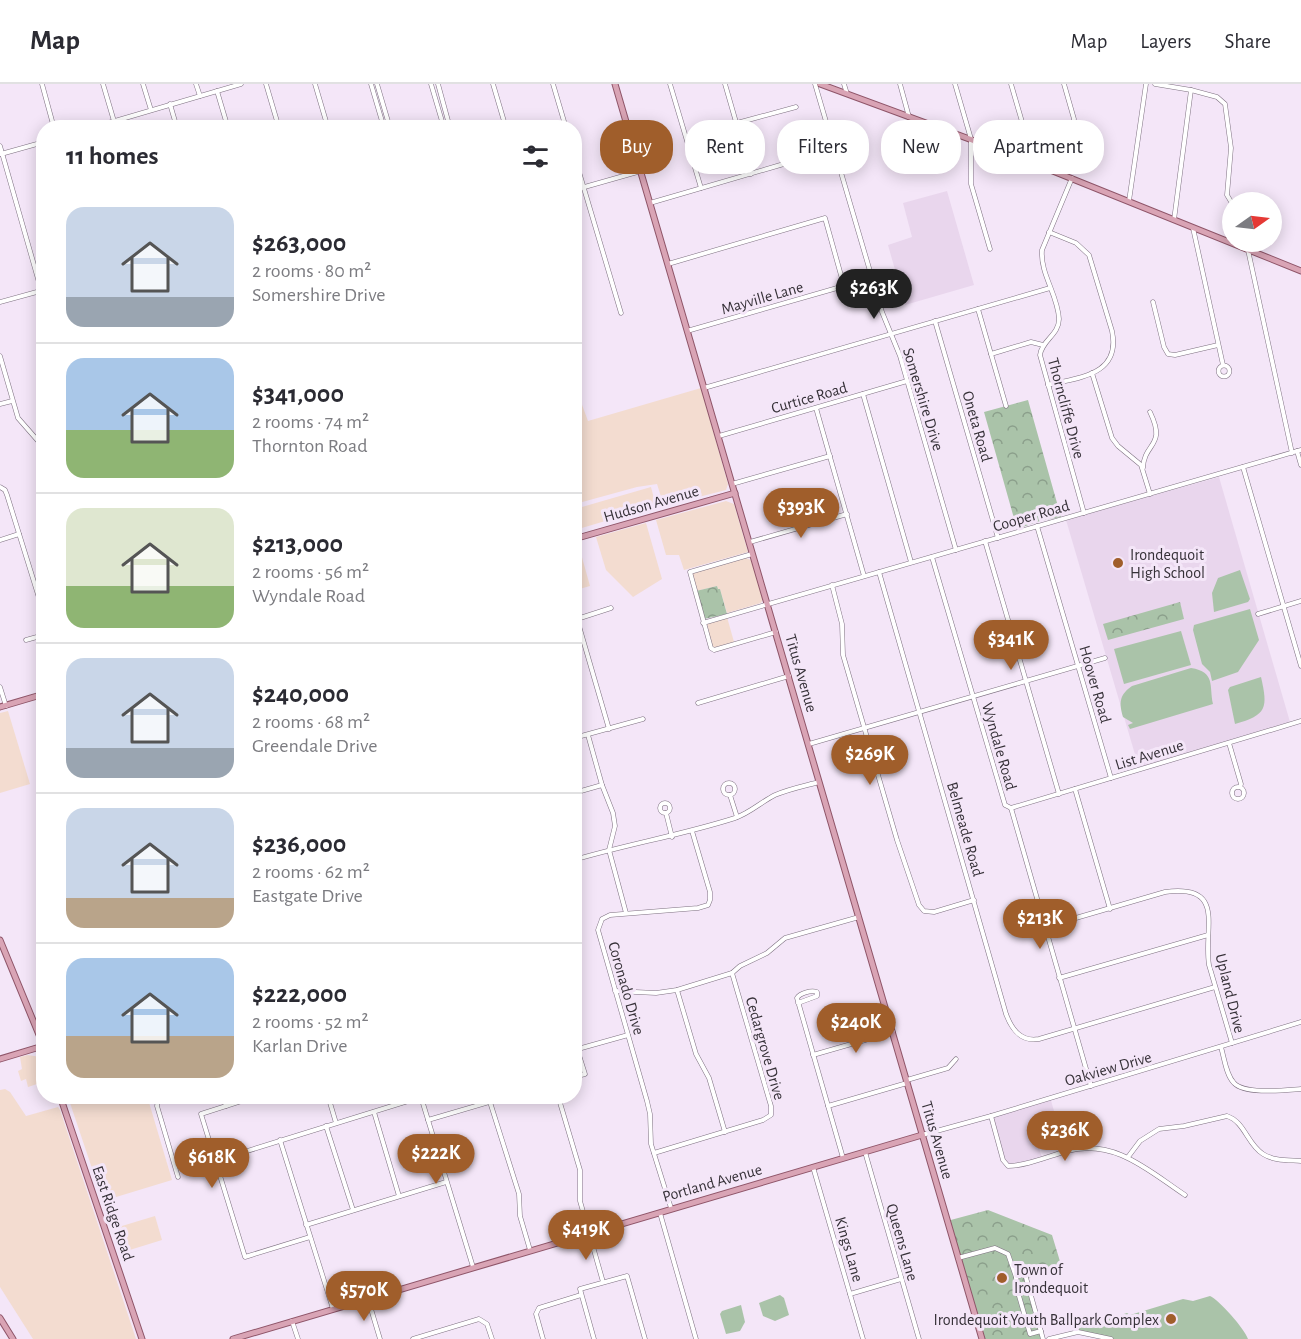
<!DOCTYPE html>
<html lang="en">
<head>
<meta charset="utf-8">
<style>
  :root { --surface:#fff; --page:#f2f2f3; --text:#2b2b33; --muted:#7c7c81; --line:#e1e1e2; --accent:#a05e2b }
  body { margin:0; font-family:"Alegreya Sans",sans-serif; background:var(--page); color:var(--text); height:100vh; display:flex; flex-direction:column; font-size:22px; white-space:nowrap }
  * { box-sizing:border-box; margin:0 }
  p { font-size:20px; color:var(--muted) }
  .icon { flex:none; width:33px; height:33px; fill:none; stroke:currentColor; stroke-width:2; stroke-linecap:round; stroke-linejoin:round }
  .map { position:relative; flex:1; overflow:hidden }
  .side { position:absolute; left:36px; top:36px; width:546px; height:984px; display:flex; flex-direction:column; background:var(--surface); border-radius:24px; box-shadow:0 3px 15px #0003 }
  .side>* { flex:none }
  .hud { position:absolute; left:600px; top:36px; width:570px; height:54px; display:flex; gap:12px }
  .needle { width:39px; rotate:76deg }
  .tools { position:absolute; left:1222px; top:108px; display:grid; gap:12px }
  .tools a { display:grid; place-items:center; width:60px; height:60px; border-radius:50%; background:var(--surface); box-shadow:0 3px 15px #0003; font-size:30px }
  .price { position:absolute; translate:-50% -51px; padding:0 14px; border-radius:21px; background:var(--accent); color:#fff; font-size:20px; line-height:39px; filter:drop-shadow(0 2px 3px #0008) }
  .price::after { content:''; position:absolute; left:50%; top:36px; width:18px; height:14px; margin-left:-9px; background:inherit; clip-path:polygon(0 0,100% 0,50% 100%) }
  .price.selected { background:#222; color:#fff }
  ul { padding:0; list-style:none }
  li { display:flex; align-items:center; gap:18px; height:150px; padding:0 30px }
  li+li { border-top:2px solid var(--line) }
  li span { display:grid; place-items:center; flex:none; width:168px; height:120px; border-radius:18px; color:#555 }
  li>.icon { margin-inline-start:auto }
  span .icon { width:72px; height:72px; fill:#fffc; stroke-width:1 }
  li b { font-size:26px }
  h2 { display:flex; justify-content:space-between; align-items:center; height:72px; padding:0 30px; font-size:26px }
  .tag { padding:0 21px; border-radius:24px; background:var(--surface); box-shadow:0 3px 15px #0003; font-size:21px; line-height:54px }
  .tag.selected { background:var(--accent); color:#fff }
  header { display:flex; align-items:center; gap:36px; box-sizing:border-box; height:84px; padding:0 30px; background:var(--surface); border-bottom:2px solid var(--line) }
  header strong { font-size:28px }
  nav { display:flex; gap:33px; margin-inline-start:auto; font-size:21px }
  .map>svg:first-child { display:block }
  .commercial { fill:#f3dcd0 }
  .built { fill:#e9d6ed }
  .green { fill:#aac3a9 }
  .park { fill:url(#park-crowns) }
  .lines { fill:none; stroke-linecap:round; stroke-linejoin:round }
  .minor-casing { stroke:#7e7181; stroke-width:5 }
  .major-casing { stroke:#8f5569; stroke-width:7 }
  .minor { stroke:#fff; stroke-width:4 }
  .major { stroke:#d9a4b5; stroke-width:5 }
  .poi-dot { fill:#a05e2b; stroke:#f4e6f8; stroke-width:2 }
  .labels { text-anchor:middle; stroke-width:6; stroke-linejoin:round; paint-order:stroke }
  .street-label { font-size:16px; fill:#363138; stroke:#f4e6f8 }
  .poi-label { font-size:16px; fill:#363138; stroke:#f4e6f8; text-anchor:start }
</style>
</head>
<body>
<header>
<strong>Map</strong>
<nav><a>Map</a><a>Layers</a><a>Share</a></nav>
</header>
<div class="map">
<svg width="1301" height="1255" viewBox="0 0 1301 1255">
  <defs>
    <pattern id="park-crowns" width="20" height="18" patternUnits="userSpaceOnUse" patternTransform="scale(1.5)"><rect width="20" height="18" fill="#aac3a9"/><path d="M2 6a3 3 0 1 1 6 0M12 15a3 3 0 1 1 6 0" fill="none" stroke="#8b9f8b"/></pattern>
  </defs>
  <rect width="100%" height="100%" fill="#f4e6f8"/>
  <!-- commercial -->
  <g class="commercial">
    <path d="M574,299L588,337L701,304L728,400L726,406L671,420L663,419L657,400L637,403L575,420Z"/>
    <path d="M651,403L656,422L575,446V425Z"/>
    <path d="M726,417L734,420L748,468L684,486L679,471H666L656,436Z"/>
    <path d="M646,439L662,495L633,513L606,486L596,453Z"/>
    <path d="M575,459H578L590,502L576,506L574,500Z"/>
    <path d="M746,474L751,476L763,515L761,519L727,529L720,505L718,506L717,502L696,507L691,490L694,488Z"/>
    <path d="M727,533L734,558L715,564L712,562L707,539Z"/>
    <path d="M8,627L30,700L0,709V629Z"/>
    <path d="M28,971L40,973L44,984L43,998L28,1003L26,995L21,997L18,987L22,985L20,973Z"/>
    <path d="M5,1005L10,1008L26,1032L58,1023L60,1026L136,1255H33L0,1203V1006Z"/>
    <path d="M68,1013H156L148,1015L172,1096L103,1117Z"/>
    <path d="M155,1132L162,1156L120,1169L112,1145Z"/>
  </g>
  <!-- built -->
  <g class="built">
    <path d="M947,107L974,201L905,221L888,161L912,153L903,119Z"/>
    <path d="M1219,393L1290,638L1139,684L1066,436Z"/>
    <path d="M1050,1013L1058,1041L1034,1048L1042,1074L1012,1082L1007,1081L991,1032Z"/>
  </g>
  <!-- green -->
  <g class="green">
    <path d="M1240,486L1250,515L1248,518L1214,528L1212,509L1218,494Z"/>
    <path d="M1250,525L1259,556L1238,588L1212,597L1210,588L1202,580L1193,546L1194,541Z"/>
    <path d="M1181,547L1191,581L1124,600L1114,565Z"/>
    <path d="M1191,584C1216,588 1209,602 1213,620L1130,645L1128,641L1133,639L1123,633C1119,619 1119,611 1132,602Z"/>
    <path d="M1261,593C1268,624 1267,631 1235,640L1228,606L1230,603Z"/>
    <path d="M780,1211L784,1214L789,1231L775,1237L763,1232L759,1219Z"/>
    <path d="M1210,1212C1219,1216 1245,1245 1248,1255H1111L1077,1248V1245L1127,1229L1130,1231L1183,1215L1193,1217Z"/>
    <path d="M741,1221L745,1238L740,1247L726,1250L720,1230L722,1227Z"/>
  </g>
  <!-- park -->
  <g class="park">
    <path d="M1028,316L1061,433L1040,437L1017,445L984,328Z"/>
    <path d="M717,502L718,505H720L727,530L704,535L696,507Z"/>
    <path d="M1180,518L1184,535L1108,556L1103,540Z"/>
    <path d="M988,1126L1052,1151L1062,1184L1027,1195L1044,1255H982L947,1137Z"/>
  </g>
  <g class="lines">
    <!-- minor casing -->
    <g class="minor-casing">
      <g id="minor">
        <path d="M42,0L54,44"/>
        <path d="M103,0L116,44"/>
        <path d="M143,0L151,26"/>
        <path d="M196,0L200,12"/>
        <path d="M266,0L279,44"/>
        <path d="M315,0L328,44"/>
        <path d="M371,0L384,44"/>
        <path d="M377,0L390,44"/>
        <path d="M431,0L444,44"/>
        <path d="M438,0L450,44"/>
        <path d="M493,0L506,44"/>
        <path d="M553,0L566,44"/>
        <path d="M670,0L701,104"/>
        <path d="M725,0L751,90"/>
        <path d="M815,0L882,228L900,272L956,466"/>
        <path d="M844,0L847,10"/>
        <path d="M900,0L909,33"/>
        <path d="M955,0L971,55V100L990,165"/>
        <path d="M1011,0L1034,79"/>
        <path d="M1064,0L1074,35L1065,91"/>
        <path d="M1155,0L1191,6L1217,13L1225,20L1231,64L1227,111L1233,121"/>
        <path d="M217,7L228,44"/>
        <path d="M170,20L177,44"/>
        <path d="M737,39L796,23"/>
        <path d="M91,44L241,0"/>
        <path d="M0,62L44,216"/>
        <path d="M1,70L44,58"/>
        <path d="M574,71L621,229"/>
        <path d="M1072,94L1042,166C1040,190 1058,211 1059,235C1059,251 1042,256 1040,271L1084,429"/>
        <path d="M574,106L641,87"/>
        <path d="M1129,117L1146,0"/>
        <path d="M650,119L794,77L834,67"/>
        <path d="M1174,136L1191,6"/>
        <path d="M1193,144L1223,281"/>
        <path d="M1248,166L1292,369"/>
        <path d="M1253,168L1254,158"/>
        <path d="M668,180L825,134L844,202L687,247"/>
        <path d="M0,218L44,206"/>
        <path d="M1153,218L1164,263L1168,270L1175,271L1218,261"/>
        <path d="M978,225L1006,322"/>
        <path d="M935,237L998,454"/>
        <path d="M991,270L1031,258L1043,261"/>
        <path d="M0,272L18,334L39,358L44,369"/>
        <circle cx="1224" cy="287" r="5.5"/>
        <path d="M1092,289L1112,354L1118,362L1141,381L1150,410"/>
        <path d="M1048,301C1080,293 1121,291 1112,247L1089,171L1076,159L1049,148"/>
        <path d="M704,304L1050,204"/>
        <path d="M863,310L911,478"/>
        <path d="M0,320L12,317"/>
        <path d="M816,324L864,492"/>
        <path d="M719,352L907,297"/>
        <path d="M1297,367L1301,381"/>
        <path d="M1243,383L1301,582"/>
        <path d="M1143,384C1144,358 1167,363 1150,328"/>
        <path d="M732,400L830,372"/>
        <path d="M0,403L5,406L7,411L44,530"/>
        <path d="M1037,442L1111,694"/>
        <path d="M0,456L19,450"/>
        <path d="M985,457L1059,710"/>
        <path d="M750,458L847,430"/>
        <path d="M752,470L690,488L711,564L714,566L776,548"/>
        <path d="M932,473L1005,721L1011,724L1301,637"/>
        <path d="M879,488L1006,930C1012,946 1021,958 1039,955L1215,903"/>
        <path d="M832,501L842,540L843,571L897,756L919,821L924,827L934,828L974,816"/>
        <path d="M1258,530L1301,517"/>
        <path d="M577,535L609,645"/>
        <path d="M574,536L611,524"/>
        <path d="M703,539L1301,366"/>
        <path d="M26,556L44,551"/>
        <path d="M0,603L6,622"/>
        <path d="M698,619L789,592"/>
        <path d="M588,651L602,701L613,729L615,742L609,766L626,829"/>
        <path d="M574,654L643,635"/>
        <path d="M1229,659L1241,700L1240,703"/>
        <path d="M809,660L1105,574"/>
        <circle cx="729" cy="705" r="6"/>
        <circle cx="1238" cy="709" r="6"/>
        <path d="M1075,705L1110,825"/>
        <path d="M574,709L602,701"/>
        <path d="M730,711L737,733"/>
        <circle cx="665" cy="724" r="5"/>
        <path d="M1011,724L1091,1002"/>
        <path d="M666,729L672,753"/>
        <path d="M574,776C628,760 682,751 735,734C750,729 761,718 775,711C789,705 804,702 819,698"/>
        <path d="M1045,843L1165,808C1227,800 1203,844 1209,881L1232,959"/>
        <path d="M1059,894L1208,851"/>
        <path d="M677,906L696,970L709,994L725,1048"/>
        <path d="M615,907L656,909L677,906L732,889L740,882L767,869L785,854L859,833"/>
        <path d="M798,919L817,912V908C811,906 800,909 797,914L843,1074"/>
        <path d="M574,955L585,990L574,993"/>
        <path d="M1221,963C1224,973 1226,991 1234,999C1245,1011 1286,1006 1301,1005"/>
        <path d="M578,965L628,951"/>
        <path d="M813,971L893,948"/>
        <path d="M907,996L948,984L956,975"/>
        <path d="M167,1012L158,1016L157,1022L178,1093"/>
        <path d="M223,1012L226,1022"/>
        <path d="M257,1012L201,1030L245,1173L310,1153"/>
        <path d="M328,1012L336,1039"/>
        <path d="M558,1012L580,1086V1117L603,1198"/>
        <path d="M421,1013L473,1183"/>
        <path d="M490,1018L519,1110L520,1132L530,1166"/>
        <path d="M828,1022L907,999"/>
        <path d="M374,1028L399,1112"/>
        <path d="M991,1032L1003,1076L1008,1082C1027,1082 1049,1072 1067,1067C1114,1054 1149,1087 1185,1111"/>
        <path d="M428,1036L510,1012"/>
        <path d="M326,1042L353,1126"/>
        <path d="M922,1051L991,1032L1301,938"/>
        <path d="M280,1056L333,1225"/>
        <path d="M865,1068L919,1255"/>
        <path d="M654,1069L763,1036L771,1031V1022L732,889"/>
        <path d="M1128,1073L1140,1057L1159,1045L1184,1042L1227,1032C1245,1038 1247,1060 1263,1070C1274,1077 1289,1076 1301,1077"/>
        <path d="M215,1077L421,1013"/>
        <path d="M813,1083L863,1255"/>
        <path d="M671,1124L651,1060L650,1030L647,1017L598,846L602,835L610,831L698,824L708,821L710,816V808L692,747"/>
        <path d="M660,1129L696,1255"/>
        <path d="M306,1141L446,1098"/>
        <path d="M958,1174L995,1164L1008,1170L1016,1193L1017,1205L1030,1250L1041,1247"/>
        <path d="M1016,1193L1025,1190L1043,1255"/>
        <path d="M850,1210L901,1195"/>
        <path d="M368,1215L380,1255"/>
        <path d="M292,1237L298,1255"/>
        <path d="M413,1255L479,1235L487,1240L492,1255"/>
        <path d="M543,1255L536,1230L539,1224L581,1211"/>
        <path d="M594,1255L580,1205L627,1192L645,1255"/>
        <path d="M1049,1255L1078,1248L1111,1255"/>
      </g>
    </g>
    <!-- major casing -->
    <g class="major-casing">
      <g id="major">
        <path d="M615,0L982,1255"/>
        <path d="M820,0L1018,73L1301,187"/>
        <path d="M574,455L735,409"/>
        <path d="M0,623L44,610"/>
        <path d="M0,856L44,963"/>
        <path d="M0,975L43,962"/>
        <path d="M60,1012L142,1255"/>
        <path d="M0,1234L13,1255"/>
        <path d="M233,1255L922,1051"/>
      </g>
    </g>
    <!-- minor -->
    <use href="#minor" class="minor"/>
    <!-- major -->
    <use href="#major" class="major"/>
  </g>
  <!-- markers -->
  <g class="poi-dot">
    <circle cx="1118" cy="479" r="6"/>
    <circle cx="1002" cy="1194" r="6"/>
    <circle cx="1171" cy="1235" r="6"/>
  </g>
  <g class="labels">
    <!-- street labels -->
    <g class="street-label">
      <text transform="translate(762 213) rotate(-16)" y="6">Mayville Lane</text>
      <text transform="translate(809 313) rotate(-16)" y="6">Curtice Road</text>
      <text transform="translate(924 315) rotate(73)" y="6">Somershire Drive</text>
      <text transform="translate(1067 324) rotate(75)" y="6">Thorncliffe Drive</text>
      <text transform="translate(978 342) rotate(74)" y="6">Oneta Road</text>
      <text transform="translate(651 419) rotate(-16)" y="6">Hudson Avenue</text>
      <text transform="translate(1031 431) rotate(-16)" y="6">Cooper Road</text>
      <text transform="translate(802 589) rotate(74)" y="6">Titus Avenue</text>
      <text transform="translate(1096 600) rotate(74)" y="6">Hoover Road</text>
      <text transform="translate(1000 662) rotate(74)" y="6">Wyndale Road</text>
      <text transform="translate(1149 670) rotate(-17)" y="6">List Avenue</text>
      <text transform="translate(966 745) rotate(74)" y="6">Belmeade Road</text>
      <text transform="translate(627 904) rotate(74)" y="6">Coronado Drive</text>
      <text transform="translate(1231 909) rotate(76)" y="6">Upland Drive</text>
      <text transform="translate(766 964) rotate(74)" y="6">Cedargrove Drive</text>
      <text transform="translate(1108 984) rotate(-16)" y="6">Oakview Drive</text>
      <text transform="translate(938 1056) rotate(74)" y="6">Titus Avenue</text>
      <text transform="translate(712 1098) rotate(-16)" y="6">Portland Avenue</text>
      <text transform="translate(114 1129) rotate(71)" y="6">East Ridge Road</text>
      <text transform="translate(903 1158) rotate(74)" y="6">Queens Lane</text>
      <text transform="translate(850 1165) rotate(74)" y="6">Kings Lane</text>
    </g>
    <!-- poi labels -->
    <g class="poi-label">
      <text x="1130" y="476">Irondequoit<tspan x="1130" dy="18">High School</tspan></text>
      <text x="1014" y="1191">Town of<tspan x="1014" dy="18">Irondequoit</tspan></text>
      <text x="1159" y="1241" text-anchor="end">Irondequoit Youth Ballpark Complex</text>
    </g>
  </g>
</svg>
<div class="tools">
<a><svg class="needle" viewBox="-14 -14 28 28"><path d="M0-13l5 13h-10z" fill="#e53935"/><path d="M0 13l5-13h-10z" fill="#7c7c81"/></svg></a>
</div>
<b class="price selected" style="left:874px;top:236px">$263K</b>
<b class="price" style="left:801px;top:455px">$393K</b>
<b class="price" style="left:1011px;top:587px">$341K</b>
<b class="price" style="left:870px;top:702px">$269K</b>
<b class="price" style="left:1040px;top:866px">$213K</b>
<b class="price" style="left:856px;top:970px">$240K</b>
<b class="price" style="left:1065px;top:1078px">$236K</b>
<b class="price" style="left:436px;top:1101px">$222K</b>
<b class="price" style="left:212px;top:1105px">$618K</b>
<b class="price" style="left:586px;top:1177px">$419K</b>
<b class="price" style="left:364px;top:1238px">$570K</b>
<div class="hud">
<a class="tag selected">Buy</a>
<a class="tag">Rent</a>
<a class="tag">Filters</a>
<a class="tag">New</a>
<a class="tag">Apartment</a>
</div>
<section class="side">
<h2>11 homes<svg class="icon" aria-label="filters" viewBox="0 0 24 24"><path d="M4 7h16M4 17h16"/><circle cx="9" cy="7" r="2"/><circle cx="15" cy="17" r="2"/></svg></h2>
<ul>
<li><span style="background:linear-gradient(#c9d6e8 75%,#9aa5b1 0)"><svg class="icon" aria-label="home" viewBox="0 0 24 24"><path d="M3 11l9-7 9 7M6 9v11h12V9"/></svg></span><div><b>$263,000</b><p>2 rooms · 80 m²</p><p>Somershire Drive</p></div></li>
<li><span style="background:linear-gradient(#a9c7e8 60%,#8fb573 0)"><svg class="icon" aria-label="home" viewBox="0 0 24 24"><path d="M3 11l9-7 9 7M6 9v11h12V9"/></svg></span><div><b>$341,000</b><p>2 rooms · 74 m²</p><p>Thornton Road</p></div></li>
<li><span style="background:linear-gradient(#dfe7d0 65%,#8fb573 0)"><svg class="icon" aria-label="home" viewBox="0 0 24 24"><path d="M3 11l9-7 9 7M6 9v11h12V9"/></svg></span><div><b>$213,000</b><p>2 rooms · 56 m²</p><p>Wyndale Road</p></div></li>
<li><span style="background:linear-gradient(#c9d6e8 75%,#9aa5b1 0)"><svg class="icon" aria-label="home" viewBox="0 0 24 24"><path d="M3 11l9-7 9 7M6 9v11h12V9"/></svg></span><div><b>$240,000</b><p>2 rooms · 68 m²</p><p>Greendale Drive</p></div></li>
<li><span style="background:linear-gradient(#c9d6e8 75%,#b9a48a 0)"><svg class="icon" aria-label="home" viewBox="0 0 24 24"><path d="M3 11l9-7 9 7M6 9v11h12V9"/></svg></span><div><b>$236,000</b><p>2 rooms · 62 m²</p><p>Eastgate Drive</p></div></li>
<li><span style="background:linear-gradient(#a9c7e8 65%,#b9a48a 0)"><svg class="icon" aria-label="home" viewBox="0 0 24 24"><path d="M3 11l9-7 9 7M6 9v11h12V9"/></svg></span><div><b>$222,000</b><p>2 rooms · 52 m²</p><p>Karlan Drive</p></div></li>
</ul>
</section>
</div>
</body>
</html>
